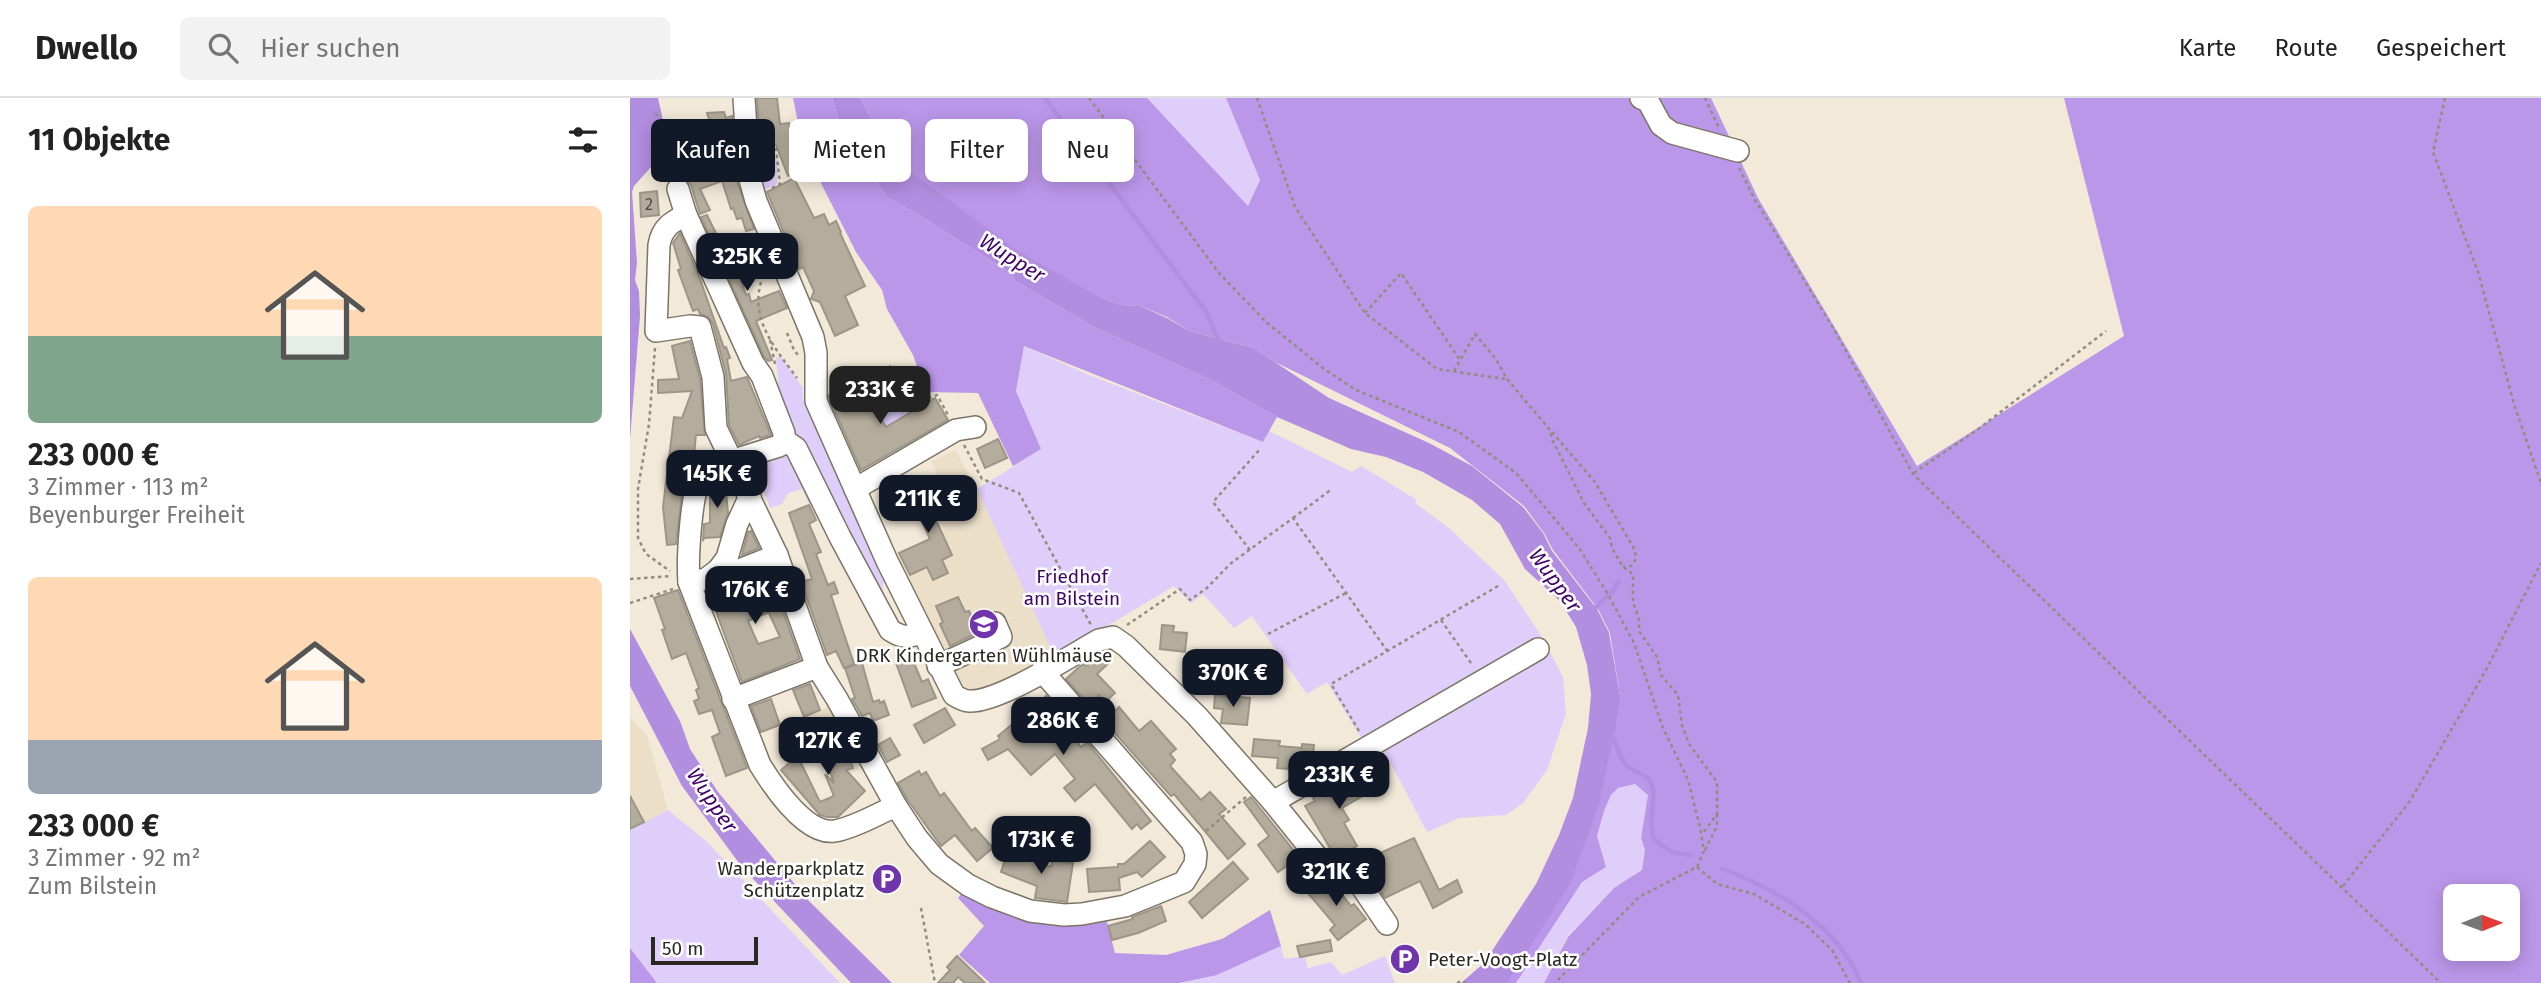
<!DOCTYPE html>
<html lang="de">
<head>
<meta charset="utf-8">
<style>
  :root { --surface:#fff; --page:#f2f2f2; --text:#222; --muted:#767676; --line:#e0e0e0; --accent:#111827 }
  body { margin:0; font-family:"Fira Sans",sans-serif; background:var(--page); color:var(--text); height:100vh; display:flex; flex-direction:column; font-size:26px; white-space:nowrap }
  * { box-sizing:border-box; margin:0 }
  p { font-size:23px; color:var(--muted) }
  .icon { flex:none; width:38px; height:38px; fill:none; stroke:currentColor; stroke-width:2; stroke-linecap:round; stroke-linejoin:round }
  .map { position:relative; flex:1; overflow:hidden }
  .sheet { display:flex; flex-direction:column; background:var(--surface); width:630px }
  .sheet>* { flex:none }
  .banner { position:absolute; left:21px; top:21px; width:665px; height:63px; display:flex; gap:14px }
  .needle { width:46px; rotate:89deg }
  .fabs { position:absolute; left:1813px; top:786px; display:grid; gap:14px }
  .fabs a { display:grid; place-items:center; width:77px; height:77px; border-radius:10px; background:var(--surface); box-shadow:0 4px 18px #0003; font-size:35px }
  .scale { position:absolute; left:21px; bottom:18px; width:107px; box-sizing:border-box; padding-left:7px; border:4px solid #2b2822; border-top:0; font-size:19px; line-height:24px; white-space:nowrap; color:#2b2822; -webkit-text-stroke:5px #fff; paint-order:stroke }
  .price { position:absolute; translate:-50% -60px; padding:0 16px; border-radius:14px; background:var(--accent); color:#fff; font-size:23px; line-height:46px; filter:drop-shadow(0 2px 4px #0008) }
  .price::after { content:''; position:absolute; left:50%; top:42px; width:21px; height:16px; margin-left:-10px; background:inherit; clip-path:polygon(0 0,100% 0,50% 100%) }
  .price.selected { background:#222; color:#fff }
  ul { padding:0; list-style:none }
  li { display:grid; align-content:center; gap:14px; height:371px; padding:0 28px }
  li span { display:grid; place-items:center; height:217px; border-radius:10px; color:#555 }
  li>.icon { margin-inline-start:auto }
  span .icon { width:126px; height:126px; fill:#fffc; stroke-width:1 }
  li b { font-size:30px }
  h2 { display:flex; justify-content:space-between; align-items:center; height:84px; padding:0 28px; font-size:30px }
  .chip { padding:0 24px; border-radius:10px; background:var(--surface); box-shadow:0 4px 18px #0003; font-size:24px; line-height:63px }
  .chip.selected { background:var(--accent); color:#fff }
  header { display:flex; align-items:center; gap:42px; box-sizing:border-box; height:98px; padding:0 35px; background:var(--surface); border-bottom:2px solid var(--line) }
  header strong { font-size:33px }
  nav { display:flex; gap:38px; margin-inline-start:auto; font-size:24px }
  .search { width:490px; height:63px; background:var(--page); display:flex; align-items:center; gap:18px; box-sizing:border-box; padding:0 24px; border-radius:10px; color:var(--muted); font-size:26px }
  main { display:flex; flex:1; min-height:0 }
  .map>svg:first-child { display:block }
  .built { fill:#ebdfc8 }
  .green { fill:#dfcdfa }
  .forest { fill:#bb97ea; fill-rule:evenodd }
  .water { fill:#b28ee0 }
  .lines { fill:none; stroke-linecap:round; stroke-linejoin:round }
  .stream { stroke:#b28ee0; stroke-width:4.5 }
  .building { fill:#b4ac9c; stroke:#9d9587; stroke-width:2; fill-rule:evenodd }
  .minor-casing { stroke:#7c7567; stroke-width:24 }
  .path { stroke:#938d81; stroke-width:2.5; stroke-dasharray:3.5 3.5; stroke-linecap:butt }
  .minor { stroke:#fff; stroke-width:21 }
  .labels { text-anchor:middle; stroke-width:5; stroke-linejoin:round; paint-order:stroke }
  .number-label { font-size:16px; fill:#4d4940 }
  .park-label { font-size:19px; fill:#3f046a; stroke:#fff }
  .poi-label { font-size:19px; fill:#2b2822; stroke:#fff }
  .water-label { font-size:21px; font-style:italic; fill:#3f0369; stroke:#fff }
</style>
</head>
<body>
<header>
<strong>Dwello</strong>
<div class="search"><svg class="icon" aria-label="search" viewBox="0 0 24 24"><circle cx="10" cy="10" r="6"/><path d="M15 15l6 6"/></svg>Hier suchen</div>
<nav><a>Karte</a><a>Route</a><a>Gespeichert</a></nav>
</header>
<main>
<section class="sheet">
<h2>11 Objekte<svg class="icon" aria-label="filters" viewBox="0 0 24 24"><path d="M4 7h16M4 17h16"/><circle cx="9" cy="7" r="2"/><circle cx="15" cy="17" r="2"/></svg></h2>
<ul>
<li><span style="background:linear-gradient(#ffd9b3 60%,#7fa58c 0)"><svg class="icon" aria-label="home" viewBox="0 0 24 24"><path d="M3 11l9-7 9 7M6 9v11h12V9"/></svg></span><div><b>233 000 €</b><p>3 Zimmer · 113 m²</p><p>Beyenburger Freiheit</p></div></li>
<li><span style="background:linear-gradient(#ffd9b3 75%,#9aa5b1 0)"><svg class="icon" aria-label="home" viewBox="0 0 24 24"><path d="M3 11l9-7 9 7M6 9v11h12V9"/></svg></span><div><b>233 000 €</b><p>3 Zimmer · 92 m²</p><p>Zum Bilstein</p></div></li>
</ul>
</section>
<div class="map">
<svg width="1911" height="885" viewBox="0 0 1911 885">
  <rect width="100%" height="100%" fill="#f2e9d9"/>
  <!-- built -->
  <g class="built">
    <path d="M325,352L347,391L424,555L354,593L345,595L336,592L331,586L281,496L264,457L315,433L309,419L315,415V413L327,407L324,403L321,404L301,363Z"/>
    <path d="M203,607L212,627L228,672L203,680L181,639L163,646L152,627Z"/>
    <path d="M0,619L17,637L38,712L0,732Z"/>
  </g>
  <!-- green -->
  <g class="green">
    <path d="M517,0H596L630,82L618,108Z"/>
    <path d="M144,53L147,64V86L132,93L127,55Z"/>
    <path d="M394,248L459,277L633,344L639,333L722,374L731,368L787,402L785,405L820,431L874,482L912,539L933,579L936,615L917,672L893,705L876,717L829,720L797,734L751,647L734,644L697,584L677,596L622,518L604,530L573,496L561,505L544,488L425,559L347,391L411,351L386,293Z"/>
    <path d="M150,258L173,290V303L177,304L254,484L252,490L271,534L146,303L148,281L146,260Z"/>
    <path d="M262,272L285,312L253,330L247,317L249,315H246L233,288Z"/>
    <path d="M158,357L188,404L179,406L172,391L158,395L152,406L140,410L126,372L128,368Z"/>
    <path d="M1006,686L1019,697L1011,740L1015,752L1012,773L984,790L938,838L914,885H886L952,784L976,769L967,738L974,713L981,697L988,690Z"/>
    <path d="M38,712L76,743L210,885H27L0,850V732Z"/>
    <path d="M651,848L654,861L675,858L678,870L701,864L712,877L755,858L765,885H549L587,877Z"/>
  </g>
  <!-- forest -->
  <g class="forest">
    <path d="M163,0H202L207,17L228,59L258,100L286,115L377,173L387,184L464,229L579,281L647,319L633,344L394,248L386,293L411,351L383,368L348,295L296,294L283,257L257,211L252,192L226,154L173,50Z"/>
    <path d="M231,0H517L618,108L630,82L596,0H1081L1128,100L1287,368L1494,238L1434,0H1911V885H914L938,839L984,790L1012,772L1015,752L1011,740L1018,697L1005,686L988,690L981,697L974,713L967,738L976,769L952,784L886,885H876L990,598L980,535L968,511L923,452L914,435L894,408L820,350L645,264L624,250L559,233L537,219L510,208L491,207L473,200L389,154L256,55ZM1825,798H1878V850H1825Z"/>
    <path d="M334,792L476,820L485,855L536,857L592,841L640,812L651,848L587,877L549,885H360L329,857L354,828L328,800Z"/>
    <path d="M0,850L27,885H0Z"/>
  </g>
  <!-- water -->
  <g class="water">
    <path d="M0,0H28L39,49L4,88L2,94L7,165L5,182L9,193L10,218L0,341Z"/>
    <path d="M202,0H231L256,55L390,154L473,200L491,207L510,208L537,220L559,233L624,250L699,300L799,345L842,368L893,409L913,435L922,453L967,511L979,535L990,598L986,628L969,707L940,786L877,885H831L854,865L906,786L929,737L943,700L958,630L961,596L957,567L946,529L930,503L895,471L870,426L842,402L793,374L756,359L721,351L647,319L579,281L464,229L387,184L377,173L286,115L258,100L228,59L207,17Z"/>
    <path d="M0,531L50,623L60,651L88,694L179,803L262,885H221L112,769L52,688L0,588Z"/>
  </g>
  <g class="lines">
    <!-- stream -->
    <g class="stream">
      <path d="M415,0L577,215L590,247"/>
      <path d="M964,511L983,493L989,483"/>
      <path d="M982,638C988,647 989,661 997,668C1005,675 1018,675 1022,687C1027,705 1017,723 1024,741L1041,754L1061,757"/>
      <path d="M1092,771C1148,791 1208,828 1231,885"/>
    </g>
  </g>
  <!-- building -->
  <g class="building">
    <path d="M127,0H147L150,26L159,25L162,48L171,72L158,78L146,47L130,49Z"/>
    <path d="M94,14L96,20L102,18L106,81L124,131L116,133L112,120L107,121L103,110L101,111L92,83L70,91L80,112L70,116L61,87L55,80L57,79L54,72L91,59L77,15Z"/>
    <path d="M164,80L184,120L194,116L199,127L206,123L211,134L210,135L235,188L215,198L228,227L205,238L190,204L181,201L184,193L173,169L169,171L137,94Z"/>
    <path d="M27,93L29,117L11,119L10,95Z"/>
    <path d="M77,117L100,164L103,163L107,170L116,197L119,196L121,204L149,193L157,210L126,223L142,262L138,263L134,259L71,119Z"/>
    <path d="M50,135L69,178L94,250L96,249L100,260L97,261L101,283L117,279L141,337L130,340L129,338L109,347L99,327L96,276L83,226L78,219L70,216L68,211L63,213L48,172L51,171L43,145Z"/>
    <path d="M127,154L132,166L117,171L114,159Z"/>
    <path d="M60,243L70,281L75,337H66L63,366L59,372L52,396L46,446L37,447L33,409L44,319L52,320L62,293L28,295V282L49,281L42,248Z"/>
    <path d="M223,286L232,305L239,301L256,329L305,300L318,322L231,372L199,300V297Z"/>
    <path d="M368,341L377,360L355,370L347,351Z"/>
    <path d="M95,380L99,393L96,394L98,415L90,439L74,440L73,443L74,426L80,425V389L81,386Z"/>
    <path d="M301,383L316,415L305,420L322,457L312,462L318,475L303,482L297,469L280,477L269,455L300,441L278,394Z"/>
    <path d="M179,407L186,422L179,426L191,454L186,456L198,487L204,484L208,495L201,497L224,566L214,570L206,553L197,557L171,484L182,481L159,415Z"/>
    <path d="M121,433L129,450L112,457L118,434Z"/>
    <path d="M139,474L170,561L112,584L79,494L97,487H107ZM137,515H139L150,539L128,546L118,523Z"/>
    <path d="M48,492L117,670L96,678L82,639L90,635L82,612L69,616L64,603L69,601L66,592L69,590L56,555L42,561L32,532L35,531L24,500Z"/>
    <path d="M328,499L335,514L339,513L347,531L353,529L354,532L320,548L310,526L313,524L306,508Z"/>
    <path d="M532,527L544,528L543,534L557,535L555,554L530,551Z"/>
    <path d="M472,555L480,564L467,576L485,595L475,604L469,597L459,607L436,581L449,569L454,566L456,568Z"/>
    <path d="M281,558L292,584L298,581L306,600L282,609L266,565Z"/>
    <path d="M232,565L243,604L249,602L250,605L254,603L259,617L243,623L240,615L232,618L222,601L225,600L215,570Z"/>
    <path d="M562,567L588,570L586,592L560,590Z"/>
    <path d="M180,586L190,612L174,619L163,592Z"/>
    <path d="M585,597L620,600L617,627L591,625L593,611L584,610Z"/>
    <path d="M416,598L439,623L433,628L451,649L457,644L521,723L511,731L507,726L502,731L465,686L445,703L434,690L445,681L425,656L401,677L378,651L358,662L352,651L370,641L368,638L391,619L384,611L393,603L401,612Z"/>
    <path d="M141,601L150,627L131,634L121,608Z"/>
    <path d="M489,609L509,633L521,623L546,651L540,656L545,662L540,668L571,702L580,694L596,711L589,716L615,746L598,761L544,696L541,698L474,623Z"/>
    <path d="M315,610L325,627L294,645L284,627Z"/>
    <path d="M207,629L223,670L216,672L235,693L208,719H197L190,717L151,672L164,661H169L190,704L204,698L195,676L204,685L187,637Z"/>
    <path d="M260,640L270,657L257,664L248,647Z"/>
    <path d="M624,641L650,643L649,648L672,650V646L684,647L682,666H677V669L659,667L658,671L647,670L648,660L622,658Z"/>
    <path d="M753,656L757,662L742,670L739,664Z"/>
    <path d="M739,672L748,689L712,710L719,722L714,725L727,748L712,757L709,751L703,755L675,708L685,703L683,700L697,691L699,695Z"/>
    <path d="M289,673L291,677L296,674L310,698L314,695L342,733L345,730L363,750L347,763L325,737L311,748L277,701L268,685Z"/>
    <path d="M0,698L14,724L0,731Z"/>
    <path d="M621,699L669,759L648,774L628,747L639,738L614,704Z"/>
    <path d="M784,740L809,792L827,782L832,794L803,810L790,783L755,800L732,763Z"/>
    <path d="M520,743L535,759L512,779L507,774L489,780L490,792L459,794L457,771L488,769V766H494Z"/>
    <path d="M378,753L421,769L422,763L443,765L437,804L405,800L407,788L371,774Z"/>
    <path d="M603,764L618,781L572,820L559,804Z"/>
    <path d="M695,780L702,784L721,808L724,806L736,821L708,842L700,832L705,827L677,794Z"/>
    <path d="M531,808L536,823L508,835L482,842L478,828L503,821L502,819Z"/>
    <path d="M700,842L702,853L670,859L667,848Z"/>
    <path d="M327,858L355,885H335L328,879L323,885H308L320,872L317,869Z"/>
  </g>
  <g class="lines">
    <!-- minor casing -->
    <g class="minor-casing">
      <g id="minor">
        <path d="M114,0L119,78L126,103L183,239L186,255V303L257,463L324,597C329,600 334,603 339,603C368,605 442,557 469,542L483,539L496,548L567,618L643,704L688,760L704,771L720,776L732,789L757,826"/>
        <path d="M1011,0L1018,3L1031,27L1042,35L1108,53"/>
        <path d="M48,91L56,117L123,265L132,278L154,335V342L149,348L101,363L71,376C61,397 57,460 59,484L130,667C143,688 176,738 205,733C226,729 247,716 266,708"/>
        <path d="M56,117C41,124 32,130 29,147L26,233L60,228L70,229L83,279L86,330L147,457L187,569L207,601L266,708L287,740L309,766L338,787L362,799L400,813L434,817L452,816L495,808L554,784L565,766L566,756L562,744L412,573"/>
        <path d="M154,342L166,350L210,439L260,532C272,540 279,540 292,534"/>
        <path d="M225,391L326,332L345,329"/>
        <path d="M88,472L102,475L147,457"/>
        <path d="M59,484L76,481L88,472L97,460L107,426L120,398"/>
        <path d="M308,568L371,539L365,525"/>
        <path d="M103,601L187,569"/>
        <path d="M643,704L908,551"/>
      </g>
    </g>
    <!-- path -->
    <g class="path">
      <path d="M459,0L589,175L635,223L694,271L726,292L829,334L886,375L949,450L976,493L1004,545L1033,630L1058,682L1070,729L1074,753L1067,769L1009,799L925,885"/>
      <path d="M627,0L665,109L735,215L807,271L875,281"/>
      <path d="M1075,0L1089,30"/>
      <path d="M1815,0L1803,54L1848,174L1884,306L1911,385"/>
      <path d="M25,17L31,16"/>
      <path d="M1109,70L1124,100L1205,233L1283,376L1811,885"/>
      <path d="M142,90L150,86L146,50"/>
      <path d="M136,171C115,215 141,245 167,280"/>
      <path d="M735,215L771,175L830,262"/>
      <path d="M157,235L164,252L168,257"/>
      <path d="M140,242L145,266"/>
      <path d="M25,250L19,326L8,391V440L16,456L40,473"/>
      <path d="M824,273L845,236L866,261L877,281L920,332L922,341L954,405L980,440L982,450L993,469L1003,476V504L1009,521V533L1027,559L1031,577L1048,597L1052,627L1059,646L1087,684V716L1073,735"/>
      <path d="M201,276L228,286L263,267L286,305L307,297L318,317"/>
      <path d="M922,334L965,384L1005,452L1006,461L1001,468L993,469"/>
      <path d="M334,347L352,381L389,395L461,527"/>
      <path d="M1284,375L1347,332L1476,233"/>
      <path d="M663,420L702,391"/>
      <path d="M620,452L583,404L631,350"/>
      <path d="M0,481L42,478"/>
      <path d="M0,505L43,491"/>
      <path d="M811,522L843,568"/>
      <path d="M497,527L550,491L560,502L577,490L600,466L663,420L758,554"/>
      <path d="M638,536L716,495"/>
      <path d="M729,633L701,586L868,488"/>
      <path d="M576,733L616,699"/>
      <path d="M1075,752L1087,728V716"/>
      <path d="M1067,769L1087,786L1124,796L1175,826L1202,852L1220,885"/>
      <path d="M1713,788L1780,703L1856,572L1911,465"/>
      <path d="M291,810L305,885"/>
      <path d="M827,885L831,883L836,885"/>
    </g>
    <!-- minor -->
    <use href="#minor" class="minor"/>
  </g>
  <!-- icons -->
  <defs>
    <g id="school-disc" transform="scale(1.575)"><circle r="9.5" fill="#7135ab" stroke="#fff"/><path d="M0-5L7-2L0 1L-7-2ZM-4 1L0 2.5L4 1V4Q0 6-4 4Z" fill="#fff"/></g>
    <g id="parking-disc" transform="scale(1.575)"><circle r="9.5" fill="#7135ab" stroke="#fff"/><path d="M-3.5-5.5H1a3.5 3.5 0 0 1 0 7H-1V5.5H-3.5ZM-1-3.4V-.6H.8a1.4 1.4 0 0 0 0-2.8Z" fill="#fff"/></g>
  </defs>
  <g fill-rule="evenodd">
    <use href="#school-disc" x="354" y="526"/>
    <use href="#parking-disc" x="257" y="781"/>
    <use href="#parking-disc" x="775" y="861"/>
  </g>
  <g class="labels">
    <!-- number labels -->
    <g class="number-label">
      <text x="19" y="112">2</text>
    </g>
    <!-- park labels -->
    <g class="park-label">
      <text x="442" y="485">Friedhof<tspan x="442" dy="22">am Bilstein</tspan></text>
    </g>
    <!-- poi labels -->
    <g class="poi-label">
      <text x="354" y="564">DRK Kindergarten Wühlmäuse</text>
      <text x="234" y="777" text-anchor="end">Wanderparkplatz<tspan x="234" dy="22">Schützenplatz</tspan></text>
      <text x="798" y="868" text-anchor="start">Peter-Voogt-Platz</text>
    </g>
    <!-- water labels -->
    <g class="water-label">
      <text transform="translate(382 160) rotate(32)" y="7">Wupper</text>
      <text transform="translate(925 482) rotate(54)" y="7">Wupper</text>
      <text transform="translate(82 702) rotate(56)" y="7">Wupper</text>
    </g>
  </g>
</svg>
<div class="fabs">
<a><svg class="needle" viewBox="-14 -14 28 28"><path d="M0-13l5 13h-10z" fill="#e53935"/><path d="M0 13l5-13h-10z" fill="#767676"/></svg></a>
</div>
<div class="scale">50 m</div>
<b class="price" style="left:117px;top:195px">325K €</b>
<b class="price selected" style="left:250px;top:328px">233K €</b>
<b class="price" style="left:87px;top:412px">145K €</b>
<b class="price" style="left:298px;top:437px">211K €</b>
<b class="price" style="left:125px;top:528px">176K €</b>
<b class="price" style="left:603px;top:611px">370K €</b>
<b class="price" style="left:433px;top:659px">286K €</b>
<b class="price" style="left:198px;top:679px">127K €</b>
<b class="price" style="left:709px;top:713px">233K €</b>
<b class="price" style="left:411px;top:778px">173K €</b>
<b class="price" style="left:706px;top:810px">321K €</b>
<div class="banner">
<a class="chip selected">Kaufen</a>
<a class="chip">Mieten</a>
<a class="chip">Filter</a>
<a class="chip">Neu</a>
</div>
</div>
</main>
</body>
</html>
